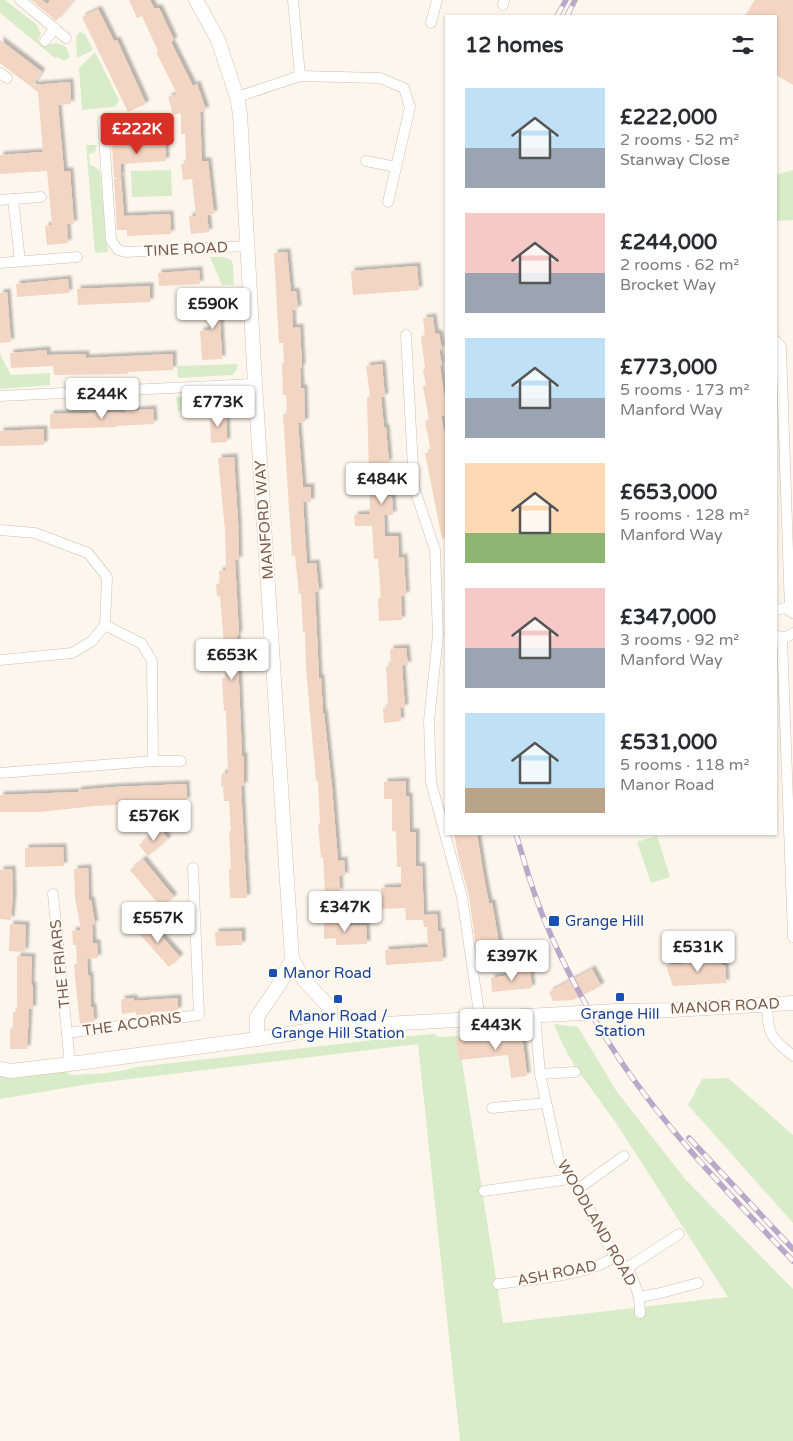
<!DOCTYPE html>
<html lang="en">
<head>
<meta charset="utf-8">
<style>
  :root { --surface:#fff; --page:#f2f2f3; --text:#2b2b33; --muted:#7c7c81; --accent:#d93025 }
  body { margin:0; font-family:"Varela Round",sans-serif; background:var(--page); color:var(--text); height:100vh; display:flex; flex-direction:column; font-size:19px; white-space:nowrap }
  * { box-sizing:border-box; margin:0 }
  p { font-size:16px; color:var(--muted) }
  .icon { flex:none; width:28px; height:28px; fill:none; stroke:currentColor; stroke-width:2; stroke-linecap:round; stroke-linejoin:round }
  .map { position:relative; flex:1; overflow:hidden }
  .details { position:absolute; left:445px; top:15px; width:332px; height:820px; display:flex; flex-direction:column; background:var(--surface); border-radius:0px; box-shadow:0 1px 4px #0004 }
  .details>* { flex:none }
  .price { position:absolute; translate:-50% -42px; padding:0 11px; border-radius:5px; background:#fff; color:#222; font-size:16px; line-height:32px; filter:drop-shadow(0 1px 2px #0008) }
  .price::after { content:''; position:absolute; left:50%; top:30px; width:15px; height:11px; margin-left:-8px; background:inherit; clip-path:polygon(0 0,100% 0,50% 100%) }
  .price.selected { background:var(--accent); color:#fff }
  ul { padding:0; list-style:none }
  li { display:flex; align-items:center; gap:15px; height:125px; padding:0 20px }
  li span { display:grid; place-items:center; flex:none; width:140px; height:100px; border-radius:0px; color:#555 }
  li>.icon { margin-inline-start:auto }
  span .icon { width:60px; height:60px; fill:#fffc; stroke-width:1 }
  li b { font-size:21px }
  h2 { display:flex; justify-content:space-between; align-items:center; height:60px; padding:0 20px; font-size:21px }
  .map>svg:first-child { display:block }
  .green { fill:#d8ecc9 }
  .building { fill:#f3d5c3; filter:url(#shadow) }
  .lines { fill:none; stroke-linecap:round; stroke-linejoin:round }
  .street-casing { stroke:#d1beb0; stroke-width:11 }
  .secondary-casing { stroke:#d6c0b0; stroke-width:15 }
  .street { stroke:#fff; stroke-width:10 }
  .secondary { stroke:#fff; stroke-width:14 }
  .rail-casing { stroke:#b9a8c9; stroke-width:5.5 }
  .rail { stroke:#fffaf3; stroke-width:4; stroke-dasharray:11; stroke-linecap:butt }
  .secondary-bridge-casing { stroke:#d6c0b0; stroke-width:15; stroke-linecap:butt }
  .secondary-bridge { stroke:#fff; stroke-width:14 }
  .transit-dot { fill:#1a4fb4; stroke:#fffaf3; stroke-width:2 }
  .labels { text-anchor:middle; stroke-width:4; stroke-linejoin:round; paint-order:stroke }
  .street-label { font-size:15px; fill:#7a5c4d; stroke:#fffaf3 }
  .transit-label { font-size:15px; fill:#164399; stroke:#fffaf3; text-anchor:start }
</style>
</head>
<body>
<div class="map">
<svg width="793" height="1441" viewBox="0 0 793 1441">
  <defs>
    <filter id="shadow"><feDropShadow dx="3.5" dy="-3.5" stdDeviation="1" flood-color="#0004"/></filter>
  </defs>
  <rect width="100%" height="100%" fill="#fdf6ec"/>
  <!-- green -->
  <g class="green">
    <path d="M0,0H5L36,24L41,33L38,41L46,47C53,42 58,43 66,47L70,57L64,61L57,57L55,58L0,13Z"/>
    <path d="M80,32L85,34L93,50L77,58L76,37Z"/>
    <path d="M95,52L119,100L116,106L114,107L82,110L79,68Z"/>
    <path d="M86,145H97L95,152L89,154L90,165L95,167L100,171L108,252L95,253Z"/>
    <path d="M171,170L172,196L132,197L131,171Z"/>
    <path d="M793,170V220L776,221V175Z"/>
    <path d="M210,257H223L231,260L233,265L234,285H222Z"/>
    <path d="M0,354L11,375L50,373V385L0,389Z"/>
    <path d="M238,364L236,371L232,375L178,378L177,366Z"/>
    <path d="M230,395L237,400L241,408L178,411L176,397Z"/>
    <path d="M657,836L670,877L651,883L637,842Z"/>
    <path d="M554,1024L578,1027L617,1092L685,1179L793,1289V1441H460L418,1044L89,1084L0,1099V1072L67,1069L69,1075C92,1074 114,1074 137,1067L409,1036L434,1034L439,1037L458,1036L503,1323L728,1297L616,1123L574,1065L562,1043Z"/>
    <path d="M728,1078L793,1135V1223L688,1105L702,1079Z"/>
  </g>
  <!-- building -->
  <g class="building">
    <path d="M31,0H42L47,4L51,0H74L56,21Z"/>
    <path d="M129,0H150L154,8H159L174,40L171,42L193,86L197,84L206,110L200,112L202,161H208L214,214L207,215L209,232L191,234L189,216H196L192,179L183,180L181,164L186,163L185,134H181V113L173,115L168,97L177,94L156,52L158,51L142,16L137,18Z"/>
    <path d="M755,0H793V85L776,75V16H745Z"/>
    <path d="M98,9L114,41L117,40L146,104L128,112L82,17Z"/>
    <path d="M0,40L42,72L33,85L70,82L71,104L58,105L64,171H70L74,224H67L68,243L47,245L45,226L52,225L47,171L0,174V155L43,152L38,92L0,63Z"/>
    <path d="M165,142L166,161L121,164V177L114,178L112,146Z"/>
    <path d="M121,178L124,216L170,214L171,234L127,236V230H117L114,179Z"/>
    <path d="M287,252L291,292L296,291L298,309L292,310L293,328L300,327L302,367L300,368L301,388H304L305,422L298,423L303,487H311V502H303L307,564L316,563L319,592H315L319,678H321L323,713H324L332,787L338,861L344,860L345,876H339L340,892H325L323,857L321,858L318,825L320,824L318,781H316L306,668L305,632H303L301,593L299,594L295,555L292,556L283,414H287L286,395H283L282,363H284L283,343H279L274,253Z"/>
    <path d="M417,266L419,290L353,295L351,271Z"/>
    <path d="M199,270L200,284L159,286L158,273Z"/>
    <path d="M68,279L69,293L17,297L16,284Z"/>
    <path d="M150,286V302L78,305L77,289Z"/>
    <path d="M7,292L11,342L0,343V293Z"/>
    <path d="M223,295L225,320H220L222,359L202,360L200,331L211,330L208,296Z"/>
    <path d="M433,317L435,333L439,334L442,349L439,350L442,365L440,366L446,407V415L441,416L446,441V538L442,539L425,453L431,452L425,421L429,420L423,387L426,385L423,370L425,368L421,337L425,335L423,318Z"/>
    <path d="M47,350V355L86,354V358L173,354V370L128,372V374L54,375L53,366L11,368L10,353Z"/>
    <path d="M382,364L385,397H381L384,427L386,428L389,463H385L388,496L392,497L393,515H384L385,536H398L399,558L404,557L406,595L401,596L402,620L379,621L378,598H381L378,559H374L372,526H355L354,515L370,514L367,398L370,396L366,366Z"/>
    <path d="M153,409L154,424L116,426V427L50,429V414L125,412V411Z"/>
    <path d="M226,414L227,442L211,443L210,415Z"/>
    <path d="M44,429V445L0,446V431Z"/>
    <path d="M234,457L238,522L239,560H235L239,635H237L242,756H244V786H241L247,898H230L229,869H231L229,831H231L229,801H224L223,786H221L222,773H228L226,711H224L222,678H225L224,644L220,596L217,597L216,584H220L219,571L226,570L225,530L218,458Z"/>
    <path d="M406,648L408,665H402L405,708H400L401,721L384,723L383,708L388,707L386,666L391,665L390,649Z"/>
    <path d="M406,781V796H409L410,832H416V866H422L424,915L437,914L438,932L441,931L443,961L386,965L385,950L428,947L427,927H424L423,920H406L405,908L382,909L381,888L401,887V867H397L396,832L392,831V799H384V782Z"/>
    <path d="M186,784L187,801L95,806L40,812H0V795L78,792V790L115,787Z"/>
    <path d="M160,828L168,839L148,856L139,845Z"/>
    <path d="M454,834H477L484,878L489,903H492L500,948L482,952L481,946L476,947L469,896L458,855Z"/>
    <path d="M63,847L64,866L25,867V848Z"/>
    <path d="M143,859L174,897L161,907L130,870Z"/>
    <path d="M88,868L89,900H91L95,924L92,925L93,943H97L98,958L87,959L88,975L90,976L91,1007H93L94,1022L80,1024L75,977L74,964H77L76,945H73L72,931L81,930L75,898L74,869Z"/>
    <path d="M12,869L13,894L11,920L0,919V870Z"/>
    <path d="M147,920L180,957L169,967L136,930Z"/>
    <path d="M324,920H338V925H366L367,944L336,945V938L324,939Z"/>
    <path d="M10,924L26,925L25,952L9,951Z"/>
    <path d="M242,931V945L216,946L215,932Z"/>
    <path d="M17,956L32,957L31,985H33V1009H29L27,1049H10V1029L13,1028V1012H17Z"/>
    <path d="M722,956V965H725L726,983L673,986L666,965L713,962V957Z"/>
    <path d="M592,969L601,986L573,1000L553,1001L549,992Z"/>
    <path d="M530,970L532,988L492,992L491,978L509,975V972Z"/>
    <path d="M134,998V1001L178,998V1011L151,1012V1014L136,1015V1012L122,1014L121,999Z"/>
    <path d="M522,1034L527,1076L511,1078L508,1055L459,1060L456,1040Z"/>
  </g>
  <g class="lines">
    <!-- street casing -->
    <g class="street-casing">
      <g id="street">
        <path d="M20,0L66,38"/>
        <path d="M293,0L300,76"/>
        <path d="M503,5L504,0"/>
        <path d="M431,23L437,0"/>
        <path d="M45,41L55,28"/>
        <path d="M0,73L7,78"/>
        <path d="M237,97L300,76L380,78L404,88L410,107L388,202"/>
        <path d="M103,121L111,240L118,250L126,252L247,246"/>
        <path d="M366,161L396,167"/>
        <path d="M13,199L20,261"/>
        <path d="M0,200L41,197"/>
        <path d="M0,263L77,257"/>
        <path d="M406,335L414,487L435,550L438,635L429,721L431,782L462,897L480,1019"/>
        <path d="M776,341L781,347L790,610"/>
        <path d="M0,396L255,384"/>
        <path d="M0,530L35,533L88,553L107,577L105,625L92,641L72,653L0,660"/>
        <path d="M776,610L785,608L793,613"/>
        <path d="M105,625L142,644L152,661L153,761"/>
        <path d="M776,636L787,637L793,633"/>
        <path d="M782,638L793,937"/>
        <path d="M0,773L153,761H181"/>
        <path d="M53,894L70,1064"/>
        <path d="M767,1004C768,1035 770,1037 793,1056"/>
        <path d="M535,1016L540,1074L559,1161L578,1189L615,1257L627,1268L634,1282L639,1297L640,1313"/>
        <path d="M67,1033L199,1015L193,868"/>
        <path d="M540,1074L575,1072"/>
        <path d="M492,1108L546,1103"/>
        <path d="M578,1189L624,1156"/>
        <path d="M484,1191L570,1179"/>
        <path d="M627,1268L679,1234"/>
        <path d="M498,1284C533,1279 585,1276 615,1257"/>
        <path d="M639,1297L661,1293L698,1283"/>
      </g>
    </g>
    <!-- secondary casing -->
    <g class="secondary-casing">
      <g id="secondary">
        <path d="M196,0L218,40L237,97L240,114L255,384L292,959L304,980L330,1008L331,1027"/>
        <path d="M616,1011L673,1010L793,1003"/>
        <path d="M257,1039V1017L282,980L292,959"/>
        <path d="M0,1069L11,1071L70,1064L257,1039L331,1027L580,1013"/>
      </g>
    </g>
    <!-- street -->
    <use href="#street" class="street"/>
    <!-- secondary -->
    <use href="#secondary" class="secondary"/>
    <!-- rail casing -->
    <g class="rail-casing">
      <g id="rail">
        <path d="M557,16L566,0"/>
        <path d="M567,16L575,0"/>
        <path d="M516,834C522,854 528,875 535,895C554,950 588,1012 620,1060C670,1134 732,1197 793,1261"/>
        <path d="M689,1138L793,1249"/>
      </g>
    </g>
    <!-- rail -->
    <use href="#rail" class="rail"/>
    <!-- secondary-bridge casing -->
    <g class="secondary-bridge-casing">
      <path id="secondary-bridge" d="M580,1013L616,1011"/>
    </g>
    <!-- secondary-bridge -->
    <use href="#secondary-bridge" class="secondary-bridge"/>
  </g>
  <!-- markers -->
  <g class="transit-dot">
    <rect x="548" y="915" width="12" height="12" rx="2.5"/>
    <rect x="268" y="968" width="10" height="10" rx="2.5"/>
    <rect x="615" y="992" width="10" height="10" rx="2.5"/>
    <rect x="333" y="994" width="10" height="10" rx="2.5"/>
  </g>
  <g class="labels">
    <!-- street labels -->
    <g class="street-label">
      <text transform="translate(186 249) rotate(-3)" y="5">TINE ROAD</text>
      <text transform="translate(264 520) rotate(-94)" y="5">MANFORD WAY</text>
      <text transform="translate(60 964) rotate(-96)" y="5">THE FRIARS</text>
      <text transform="translate(725 1006) rotate(-3)" y="5">MANOR ROAD</text>
      <text transform="translate(132 1024) rotate(-8)" y="5">THE ACORNS</text>
      <text transform="translate(597 1223) rotate(60)" y="5">WOODLAND ROAD</text>
      <text transform="translate(557 1273) rotate(-11)" y="5">ASH ROAD</text>
    </g>
    <!-- transit labels -->
    <g class="transit-label">
      <text x="565" y="926">Grange Hill</text>
      <text x="283" y="978">Manor Road</text>
      <text x="620" y="1019" text-anchor="middle">Grange Hill<tspan x="620" dy="17">Station</tspan></text>
      <text x="338" y="1021" text-anchor="middle">Manor Road /<tspan x="338" dy="17">Grange Hill Station</tspan></text>
    </g>
  </g>
</svg>
<b class="price selected" style="left:137px;top:155px">£222K</b>
<b class="price" style="left:213px;top:330px">£590K</b>
<b class="price" style="left:102px;top:420px">£244K</b>
<b class="price" style="left:218px;top:428px">£773K</b>
<b class="price" style="left:382px;top:505px">£484K</b>
<b class="price" style="left:232px;top:681px">£653K</b>
<b class="price" style="left:154px;top:842px">£576K</b>
<b class="price" style="left:345px;top:933px">£347K</b>
<b class="price" style="left:158px;top:944px">£557K</b>
<b class="price" style="left:698px;top:973px">£531K</b>
<b class="price" style="left:512px;top:982px">£397K</b>
<b class="price" style="left:496px;top:1051px">£443K</b>
<section class="details">
<h2>12 homes<svg class="icon" aria-label="filters" viewBox="0 0 24 24"><path d="M4 7h16M4 17h16"/><circle cx="9" cy="7" r="2"/><circle cx="15" cy="17" r="2"/></svg></h2>
<ul>
<li><span style="background:linear-gradient(#bfe0f5 60%,#9aa5b1 0)"><svg class="icon" aria-label="home" viewBox="0 0 24 24"><path d="M3 11l9-7 9 7M6 9v11h12V9"/></svg></span><div><b>£222,000</b><p>2 rooms · 52 m²</p><p>Stanway Close</p></div></li>
<li><span style="background:linear-gradient(#f6c9c9 60%,#9aa5b1 0)"><svg class="icon" aria-label="home" viewBox="0 0 24 24"><path d="M3 11l9-7 9 7M6 9v11h12V9"/></svg></span><div><b>£244,000</b><p>2 rooms · 62 m²</p><p>Brocket Way</p></div></li>
<li><span style="background:linear-gradient(#bfe0f5 60%,#9aa5b1 0)"><svg class="icon" aria-label="home" viewBox="0 0 24 24"><path d="M3 11l9-7 9 7M6 9v11h12V9"/></svg></span><div><b>£773,000</b><p>5 rooms · 173 m²</p><p>Manford Way</p></div></li>
<li><span style="background:linear-gradient(#ffd9b3 70%,#8fb573 0)"><svg class="icon" aria-label="home" viewBox="0 0 24 24"><path d="M3 11l9-7 9 7M6 9v11h12V9"/></svg></span><div><b>£653,000</b><p>5 rooms · 128 m²</p><p>Manford Way</p></div></li>
<li><span style="background:linear-gradient(#f6c9c9 60%,#9aa5b1 0)"><svg class="icon" aria-label="home" viewBox="0 0 24 24"><path d="M3 11l9-7 9 7M6 9v11h12V9"/></svg></span><div><b>£347,000</b><p>3 rooms · 92 m²</p><p>Manford Way</p></div></li>
<li><span style="background:linear-gradient(#bfe0f5 75%,#b9a48a 0)"><svg class="icon" aria-label="home" viewBox="0 0 24 24"><path d="M3 11l9-7 9 7M6 9v11h12V9"/></svg></span><div><b>£531,000</b><p>5 rooms · 118 m²</p><p>Manor Road</p></div></li>
</ul>
</section>
</div>
</body>
</html>
